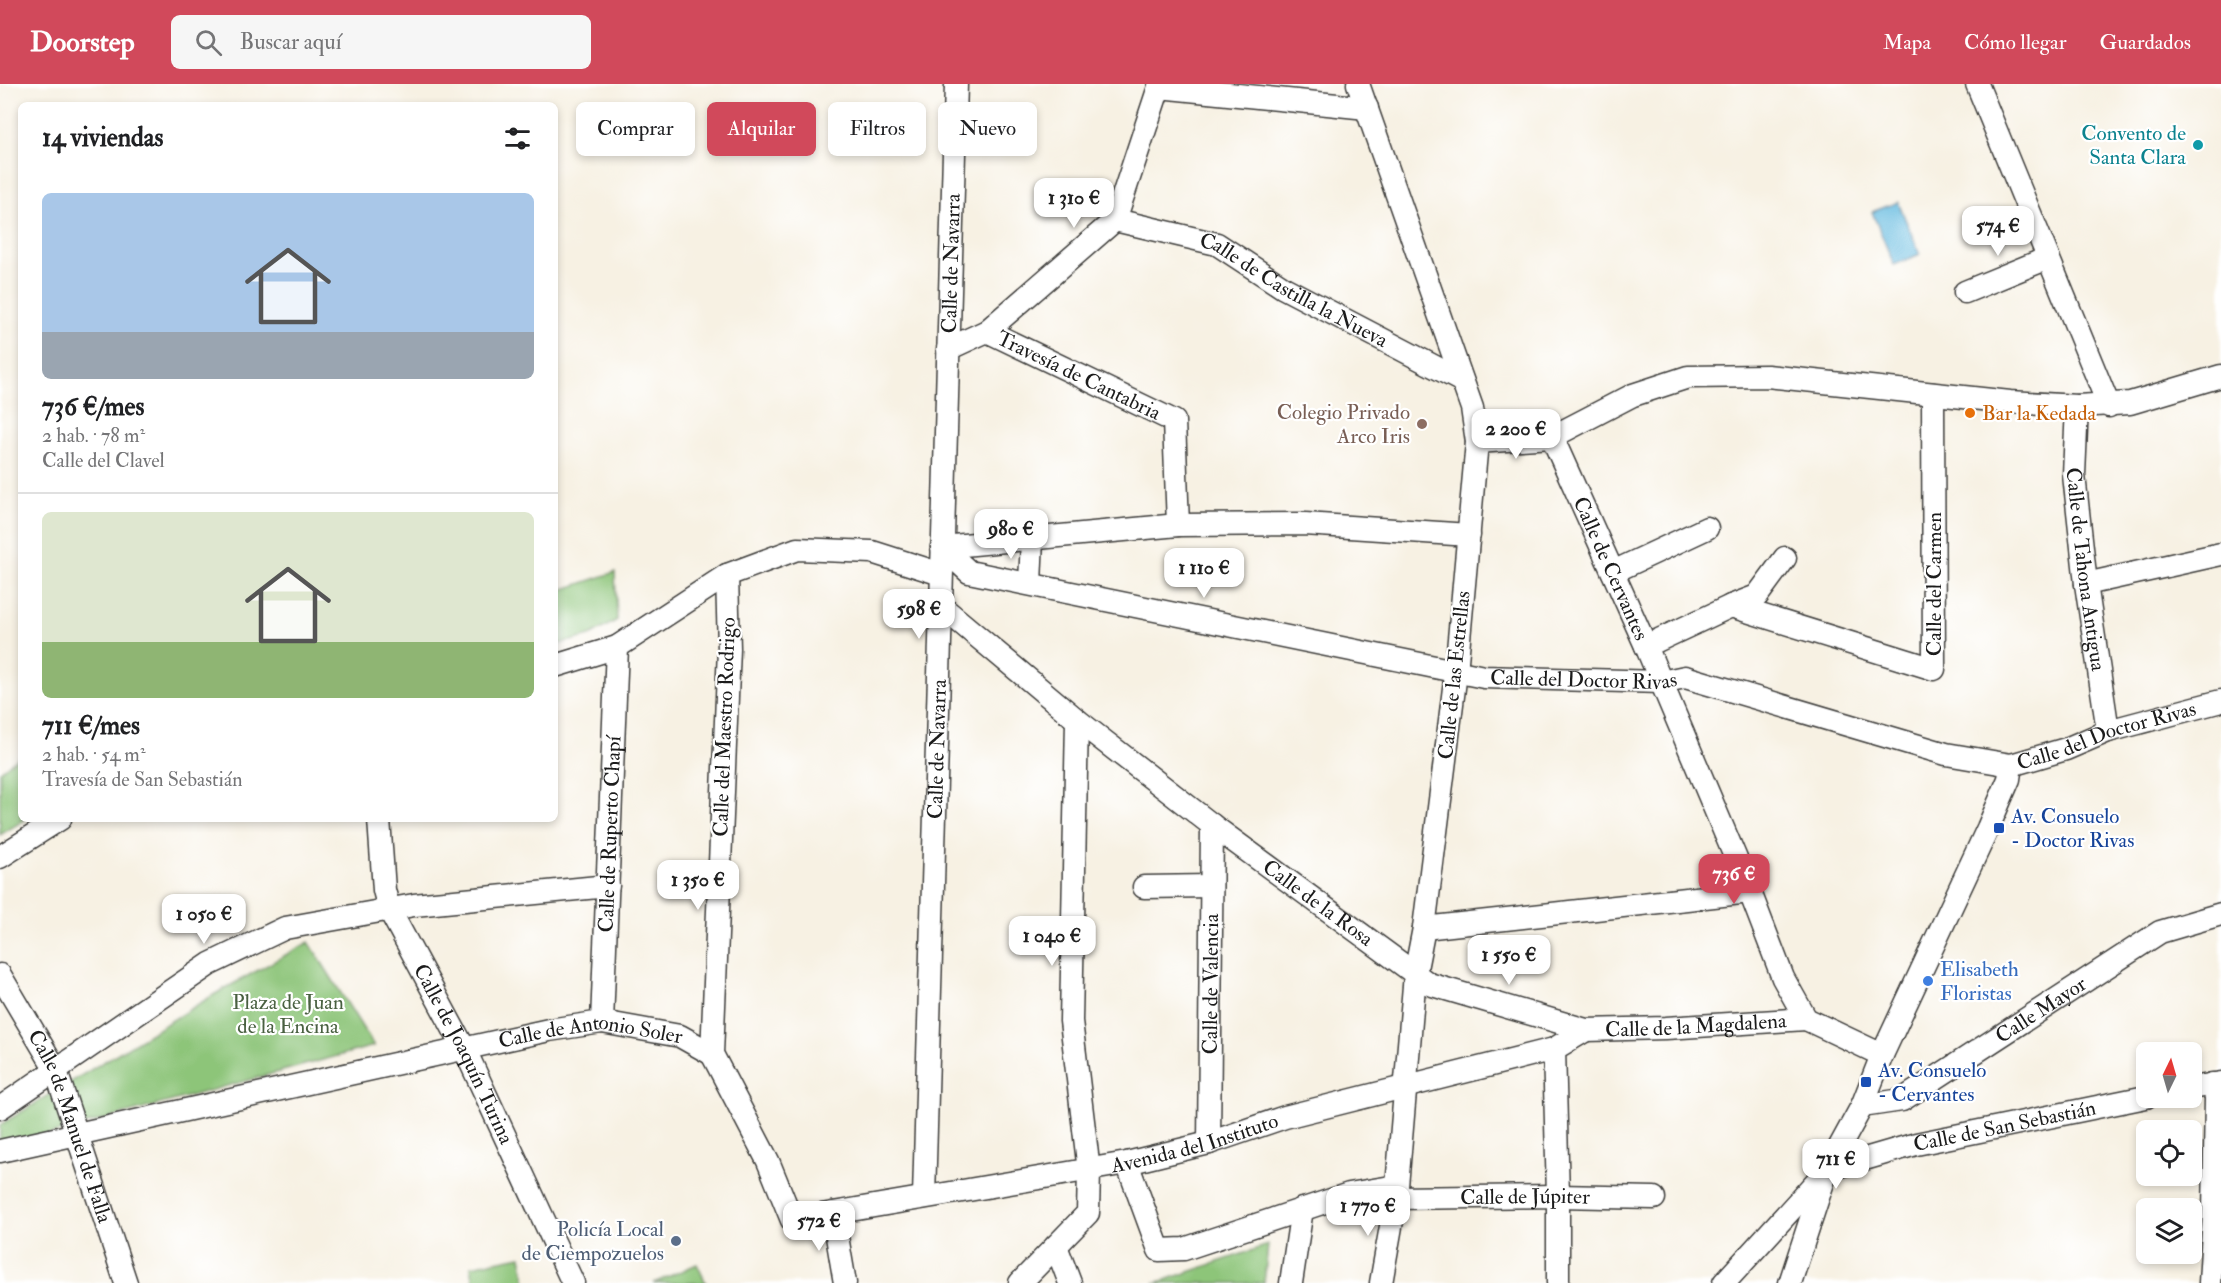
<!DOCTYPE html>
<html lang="es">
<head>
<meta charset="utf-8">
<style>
  :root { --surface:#fff; --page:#f6f6f6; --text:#202124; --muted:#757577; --line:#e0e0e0; --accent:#d1495b }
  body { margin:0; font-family:"IM FELL Double Pica",serif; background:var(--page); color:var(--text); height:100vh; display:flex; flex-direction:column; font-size:22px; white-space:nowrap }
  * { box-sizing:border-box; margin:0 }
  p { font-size:20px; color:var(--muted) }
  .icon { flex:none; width:33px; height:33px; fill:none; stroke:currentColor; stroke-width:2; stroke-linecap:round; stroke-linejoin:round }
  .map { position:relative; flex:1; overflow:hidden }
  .drawer { position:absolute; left:18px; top:18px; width:540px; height:720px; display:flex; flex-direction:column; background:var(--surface); border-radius:9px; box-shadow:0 3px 9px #0003 }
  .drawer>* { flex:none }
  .top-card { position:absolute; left:576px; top:18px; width:570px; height:54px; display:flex; gap:12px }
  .needle { width:39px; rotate:5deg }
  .controls { position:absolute; left:2136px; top:958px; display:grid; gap:12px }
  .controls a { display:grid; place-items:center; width:66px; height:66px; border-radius:9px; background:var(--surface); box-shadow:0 3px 9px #0003; font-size:30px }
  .price { position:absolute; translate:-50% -51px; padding:0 14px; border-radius:12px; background:#fff; color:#222; font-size:20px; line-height:39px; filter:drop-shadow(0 2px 3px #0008) }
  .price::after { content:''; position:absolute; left:50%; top:36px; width:18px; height:14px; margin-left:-9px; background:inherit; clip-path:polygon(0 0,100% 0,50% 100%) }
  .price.active { background:var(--accent); color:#fff }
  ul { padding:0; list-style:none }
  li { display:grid; align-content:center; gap:12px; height:318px; padding:0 24px }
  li+li { border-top:2px solid var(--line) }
  li span { display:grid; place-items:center; height:186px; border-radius:9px; color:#555 }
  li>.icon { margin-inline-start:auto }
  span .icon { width:108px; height:108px; fill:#fffc; stroke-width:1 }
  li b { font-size:26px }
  h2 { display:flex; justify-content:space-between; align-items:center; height:72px; padding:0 24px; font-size:26px }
  .chip { padding:0 21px; border-radius:9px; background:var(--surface); box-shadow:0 3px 9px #0003; font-size:21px; line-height:54px }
  .chip.active { background:var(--accent); color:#fff }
  header { display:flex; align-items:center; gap:36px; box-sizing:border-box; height:84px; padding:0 30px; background:var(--accent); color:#fff }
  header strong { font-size:28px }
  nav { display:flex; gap:33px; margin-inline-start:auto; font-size:21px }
  .search { width:420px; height:54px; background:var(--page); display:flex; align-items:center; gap:15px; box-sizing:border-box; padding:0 21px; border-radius:9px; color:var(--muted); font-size:22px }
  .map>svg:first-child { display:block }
  .green { fill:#8dc579; stroke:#54704a; stroke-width:1.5 }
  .water { fill:#62b9df; stroke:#3f6a7e; stroke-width:1.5 }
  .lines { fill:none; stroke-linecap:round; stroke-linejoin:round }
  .minor-casing { stroke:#3d3c3a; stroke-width:25 }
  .minor { stroke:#fff; stroke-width:22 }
  .culture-dot { fill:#0f9aa8; stroke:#fff; stroke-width:2 }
  .food-dot { fill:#e8710a; stroke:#fff; stroke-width:2 }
  .education-dot { fill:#8d6e63; stroke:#fff; stroke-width:2 }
  .transit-dot { fill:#1a4fb4; stroke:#fff; stroke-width:2 }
  .shop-dot { fill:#3f7fe0; stroke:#fff; stroke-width:2 }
  .service-dot { fill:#5c6f8a; stroke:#fff; stroke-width:2 }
  .labels { text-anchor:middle; stroke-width:4.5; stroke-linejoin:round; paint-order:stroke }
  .culture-label { font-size:21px; fill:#0d838f; stroke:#fff; text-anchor:end }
  .street-label { font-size:21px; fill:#1c1c1c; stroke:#fff }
  .education-label { font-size:21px; fill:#785e54; stroke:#fff; text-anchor:end }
  .food-label { font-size:21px; fill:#c56008; stroke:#fff; text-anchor:start }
  .transit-label { font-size:21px; fill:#164399; stroke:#fff; text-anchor:start }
  .shop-label { font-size:21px; fill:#366cbe; stroke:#fff; text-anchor:start }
  .park-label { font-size:21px; fill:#496041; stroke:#fff }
  .service-label { font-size:21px; fill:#4e5e75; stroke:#fff; text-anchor:end }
</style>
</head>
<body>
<header>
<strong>Doorstep</strong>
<div class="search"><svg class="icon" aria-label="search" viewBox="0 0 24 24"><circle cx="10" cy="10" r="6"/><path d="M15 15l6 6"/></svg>Buscar aquí</div>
<nav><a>Mapa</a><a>Cómo llegar</a><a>Guardados</a></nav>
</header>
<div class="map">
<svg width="2221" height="1199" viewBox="0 0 2221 1199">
  <rect width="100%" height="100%" fill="#fff"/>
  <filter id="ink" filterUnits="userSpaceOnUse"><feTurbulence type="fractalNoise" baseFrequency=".0167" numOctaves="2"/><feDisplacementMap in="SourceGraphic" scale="12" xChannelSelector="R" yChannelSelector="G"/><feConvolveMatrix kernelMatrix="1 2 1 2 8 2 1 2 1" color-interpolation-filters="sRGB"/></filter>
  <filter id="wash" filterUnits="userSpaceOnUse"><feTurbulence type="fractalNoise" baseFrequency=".008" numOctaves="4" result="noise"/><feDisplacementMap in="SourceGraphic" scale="24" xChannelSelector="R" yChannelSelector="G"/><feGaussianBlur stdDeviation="1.35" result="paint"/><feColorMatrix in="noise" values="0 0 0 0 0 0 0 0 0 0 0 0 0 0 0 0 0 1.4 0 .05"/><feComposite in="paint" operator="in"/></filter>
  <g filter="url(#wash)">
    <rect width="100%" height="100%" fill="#f7f1e3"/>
    <!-- green -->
    <g class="green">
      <path d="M615,488L617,536L590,552L555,561V508Z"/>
      <path d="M21,671V735H26L0,751V687Z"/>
      <path d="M309,858L374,962L0,1064V1041L215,910Z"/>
      <path d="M1268,1161L1264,1199H1154L1165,1196Z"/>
      <path d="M521,1172L526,1199H474L471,1182Z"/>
      <path d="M697,1180L706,1199H654Z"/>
    </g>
    <!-- water -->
    <path class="water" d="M1898,118L1920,170L1894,181L1872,128Z"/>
  </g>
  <g filter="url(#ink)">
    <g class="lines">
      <!-- minor casing -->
      <g class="minor-casing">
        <g id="minor">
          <path d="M1358,0L1472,324L1477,358L1456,588L1424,844L1415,890L1396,1114L1381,1199"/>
          <path d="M1977,0L2109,322"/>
          <path d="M1159,3L1367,24"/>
          <path id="s1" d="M1115,136L1217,160L1284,204L1462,297"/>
          <path d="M1965,208L2048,174"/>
          <path id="s2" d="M987,247L1174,337L1178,441"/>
          <path d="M948,265L987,247L1115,136L1160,0"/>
          <path id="s3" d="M2077,322L2074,391L2086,500L2108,647"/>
          <path id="s4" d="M1552,353L1646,562L1750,808L1783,894L1806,935L1882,971"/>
          <path d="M1477,358L1552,353L1633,311L1688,293L1767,292L2010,318L2077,322L2130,319L2221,292"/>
          <path id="s5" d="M942,463L969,488L1484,593L1661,598L1685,593L1946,670L2011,681L2066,665L2108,647L2221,617"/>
          <path d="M942,463L1178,441L1305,440L1469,451"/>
          <path d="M1613,488L1707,444"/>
          <path id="s6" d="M727,491L729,565L712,970L768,1077L792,1136L1127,1079L1209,1059L1285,1033L1554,965L1586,946"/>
          <path d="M1030,499L1032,455"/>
          <path d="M2086,500L2221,470"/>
          <path id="s7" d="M941,522L1077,636L1212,741L1429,900L1586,946L1666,944L1806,935"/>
          <path d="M1731,522L1757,512L1785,474"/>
          <path d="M1646,562L1731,522L1934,585L1933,310"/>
          <path d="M555,582L617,563L727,491L797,465L872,468L941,490"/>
          <path id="s8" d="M379,735L384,806L389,825L465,966L573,1199"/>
          <path d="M0,773L60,735"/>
          <path d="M1144,803L1211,802"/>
          <path d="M1424,844L1750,808"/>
          <path id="s9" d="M0,891L55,984L126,1199"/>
          <path id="s10" d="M602,938L617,563"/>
          <path d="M1554,965L1558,1112V1199"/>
          <path d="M2192,1004L2221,999"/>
          <path id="s11" d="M1862,1022L1902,1016L2160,848L2221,830"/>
          <path d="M0,1024L210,880L285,844L414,821L608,802"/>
          <path id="s12" d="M1209,1059L1212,741"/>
          <path id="s13" d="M0,1067L549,946L602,938L680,952L712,970"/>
          <path d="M1127,1079L1159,1166L1184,1165L1349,1110L1397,1102"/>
          <path id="s14" d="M924,1113L956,0"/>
          <path id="s15" d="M1396,1114L1558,1112L1654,1114"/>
          <path d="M833,1129L845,1199"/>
          <path d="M1056,1162L1070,1199"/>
          <path d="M1020,1199L1088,1129L1089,1087L1071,937L1077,636"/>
          <path d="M1291,1199L1302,1125"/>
          <path d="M1724,1199L1827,1086L1862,1022L1882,971L1988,744L2009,695L2011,681"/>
          <path id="s16" d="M1790,1199L1827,1086L1916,1060L2146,1013"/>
          <path d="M2210,1199L2214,1130L2216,1013L2212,1000"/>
        </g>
      </g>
      <!-- minor -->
      <use href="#minor" class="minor"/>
    </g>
  </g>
  <!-- markers -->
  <circle class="culture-dot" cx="2198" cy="61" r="6"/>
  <circle class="food-dot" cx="1970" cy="329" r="6"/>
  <circle class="education-dot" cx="1422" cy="340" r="6"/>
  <g class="transit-dot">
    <rect x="1993" y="738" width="12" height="12" rx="3"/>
    <rect x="1860" y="992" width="12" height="12" rx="3"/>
  </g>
  <circle class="shop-dot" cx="1928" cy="897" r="6"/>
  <circle class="service-dot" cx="676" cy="1157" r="6"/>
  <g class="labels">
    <!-- culture labels -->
    <g class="culture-label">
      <text x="2186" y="56">Convento de<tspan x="2186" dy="24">Santa Clara</tspan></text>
    </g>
    <!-- street labels -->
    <g class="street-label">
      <text dy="7" stroke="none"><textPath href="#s14" startOffset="934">Calle de Navarra</textPath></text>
      <text dy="7" stroke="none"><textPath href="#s1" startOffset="194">Calle de Castilla la Nueva</textPath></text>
      <text dy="7" stroke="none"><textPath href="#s2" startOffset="102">Travesía de Cantabria</textPath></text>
      <text dy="7" stroke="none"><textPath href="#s4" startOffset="144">Calle de Cervantes</textPath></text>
      <text dy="7" stroke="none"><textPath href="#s3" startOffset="164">Calle de Tahona Antigua</textPath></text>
      <text transform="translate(1934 500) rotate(-90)" y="7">Calle del Carmen</text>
      <text transform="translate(1454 591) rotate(-84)" y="7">Calle de las Estrellas</text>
      <text dy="7" stroke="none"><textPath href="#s5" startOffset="662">Calle del Doctor Rivas</textPath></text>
      <text transform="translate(724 643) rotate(-88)" y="7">Calle del Maestro Rodrigo</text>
      <text dy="7" stroke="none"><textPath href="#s5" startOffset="1202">Calle del Doctor Rivas</textPath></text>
      <text dy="7" stroke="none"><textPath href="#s14" startOffset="448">Calle de Navarra</textPath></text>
      <text dy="7" stroke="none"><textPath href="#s10" startOffset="188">Calle de Ruperto Chapí</textPath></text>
      <text dy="7" stroke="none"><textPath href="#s7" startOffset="480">Calle de la Rosa</textPath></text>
      <text dy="7" stroke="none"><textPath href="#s12" startOffset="159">Calle de Valencia</textPath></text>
      <text dy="7" stroke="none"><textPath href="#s11" startOffset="206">Calle Mayor</textPath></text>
      <text dy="7" stroke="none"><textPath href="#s7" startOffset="891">Calle de la Magdalena</textPath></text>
      <text dy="7" stroke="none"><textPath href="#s13" startOffset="604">Calle de Antonio Soler</textPath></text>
      <text dy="7" stroke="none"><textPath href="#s8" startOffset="254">Calle de Joaquín Turina</textPath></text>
      <text dy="7" stroke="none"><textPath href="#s9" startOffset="168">Calle de Manuel de Falla</textPath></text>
      <text dy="7" stroke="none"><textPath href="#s16" startOffset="302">Calle de San Sebastián</textPath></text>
      <text dy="7" stroke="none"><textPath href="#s6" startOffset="1074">Avenida del Instituto</textPath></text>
      <text dy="7" stroke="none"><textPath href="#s15" startOffset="129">Calle de Júpiter</textPath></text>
    </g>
    <!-- education labels -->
    <g class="education-label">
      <text x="1410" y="335">Colegio Privado<tspan x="1410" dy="24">Arco Iris</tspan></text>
    </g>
    <!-- food labels -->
    <g class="food-label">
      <text x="1982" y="336">Bar la Kedada</text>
    </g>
    <!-- transit labels -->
    <g class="transit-label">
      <text x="2011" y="739">Av. Consuelo<tspan x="2011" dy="24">- Doctor Rivas</tspan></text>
      <text x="1878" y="993">Av. Consuelo<tspan x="1878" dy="24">- Cervantes</tspan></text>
    </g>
    <!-- shop labels -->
    <g class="shop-label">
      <text x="1940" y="892">Elisabeth<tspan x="1940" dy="24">Floristas</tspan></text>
    </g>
    <!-- park labels -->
    <g class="park-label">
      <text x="288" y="925">Plaza de Juan<tspan x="288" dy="24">de la Encina</tspan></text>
    </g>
    <!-- service labels -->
    <g class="service-label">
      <text x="664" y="1152">Policía Local<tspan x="664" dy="24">de Ciempozuelos</tspan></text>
    </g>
  </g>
</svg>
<div class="controls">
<a><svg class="needle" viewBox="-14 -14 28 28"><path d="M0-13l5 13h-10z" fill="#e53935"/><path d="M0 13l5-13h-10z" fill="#757577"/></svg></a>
<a><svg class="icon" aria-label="locate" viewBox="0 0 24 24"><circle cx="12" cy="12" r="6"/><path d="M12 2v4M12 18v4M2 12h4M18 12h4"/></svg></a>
<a><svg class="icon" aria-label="layers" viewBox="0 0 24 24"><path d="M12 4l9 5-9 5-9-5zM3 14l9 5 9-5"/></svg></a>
</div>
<b class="price" style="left:1074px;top:145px">1 310 €</b>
<b class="price" style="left:1998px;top:173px">574 €</b>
<b class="price" style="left:1516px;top:376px">2 200 €</b>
<b class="price" style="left:1011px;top:476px">980 €</b>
<b class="price" style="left:1204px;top:515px">1 110 €</b>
<b class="price" style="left:919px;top:556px">598 €</b>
<b class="price active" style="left:1734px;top:821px">736 €</b>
<b class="price" style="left:698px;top:827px">1 350 €</b>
<b class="price" style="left:204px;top:861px">1 050 €</b>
<b class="price" style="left:1052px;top:883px">1 040 €</b>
<b class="price" style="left:1509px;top:902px">1 550 €</b>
<b class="price" style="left:1836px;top:1106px">711 €</b>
<b class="price" style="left:1368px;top:1153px">1 770 €</b>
<b class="price" style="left:819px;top:1168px">572 €</b>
<div class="top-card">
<a class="chip">Comprar</a>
<a class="chip active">Alquilar</a>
<a class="chip">Filtros</a>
<a class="chip">Nuevo</a>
</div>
<section class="drawer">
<h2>14 viviendas<svg class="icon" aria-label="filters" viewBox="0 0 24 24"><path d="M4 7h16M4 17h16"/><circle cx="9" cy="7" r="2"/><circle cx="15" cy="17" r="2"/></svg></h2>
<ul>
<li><span style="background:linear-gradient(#a9c7e8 75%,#9aa5b1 0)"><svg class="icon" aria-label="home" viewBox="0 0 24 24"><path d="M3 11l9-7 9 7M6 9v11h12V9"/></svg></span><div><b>736 €/mes</b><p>2 hab. · 78 m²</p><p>Calle del Clavel</p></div></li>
<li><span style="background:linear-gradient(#dfe7d0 70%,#8fb573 0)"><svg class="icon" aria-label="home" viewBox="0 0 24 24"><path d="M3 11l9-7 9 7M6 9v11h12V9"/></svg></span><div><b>711 €/mes</b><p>2 hab. · 54 m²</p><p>Travesía de San Sebastián</p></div></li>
</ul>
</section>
</div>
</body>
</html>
